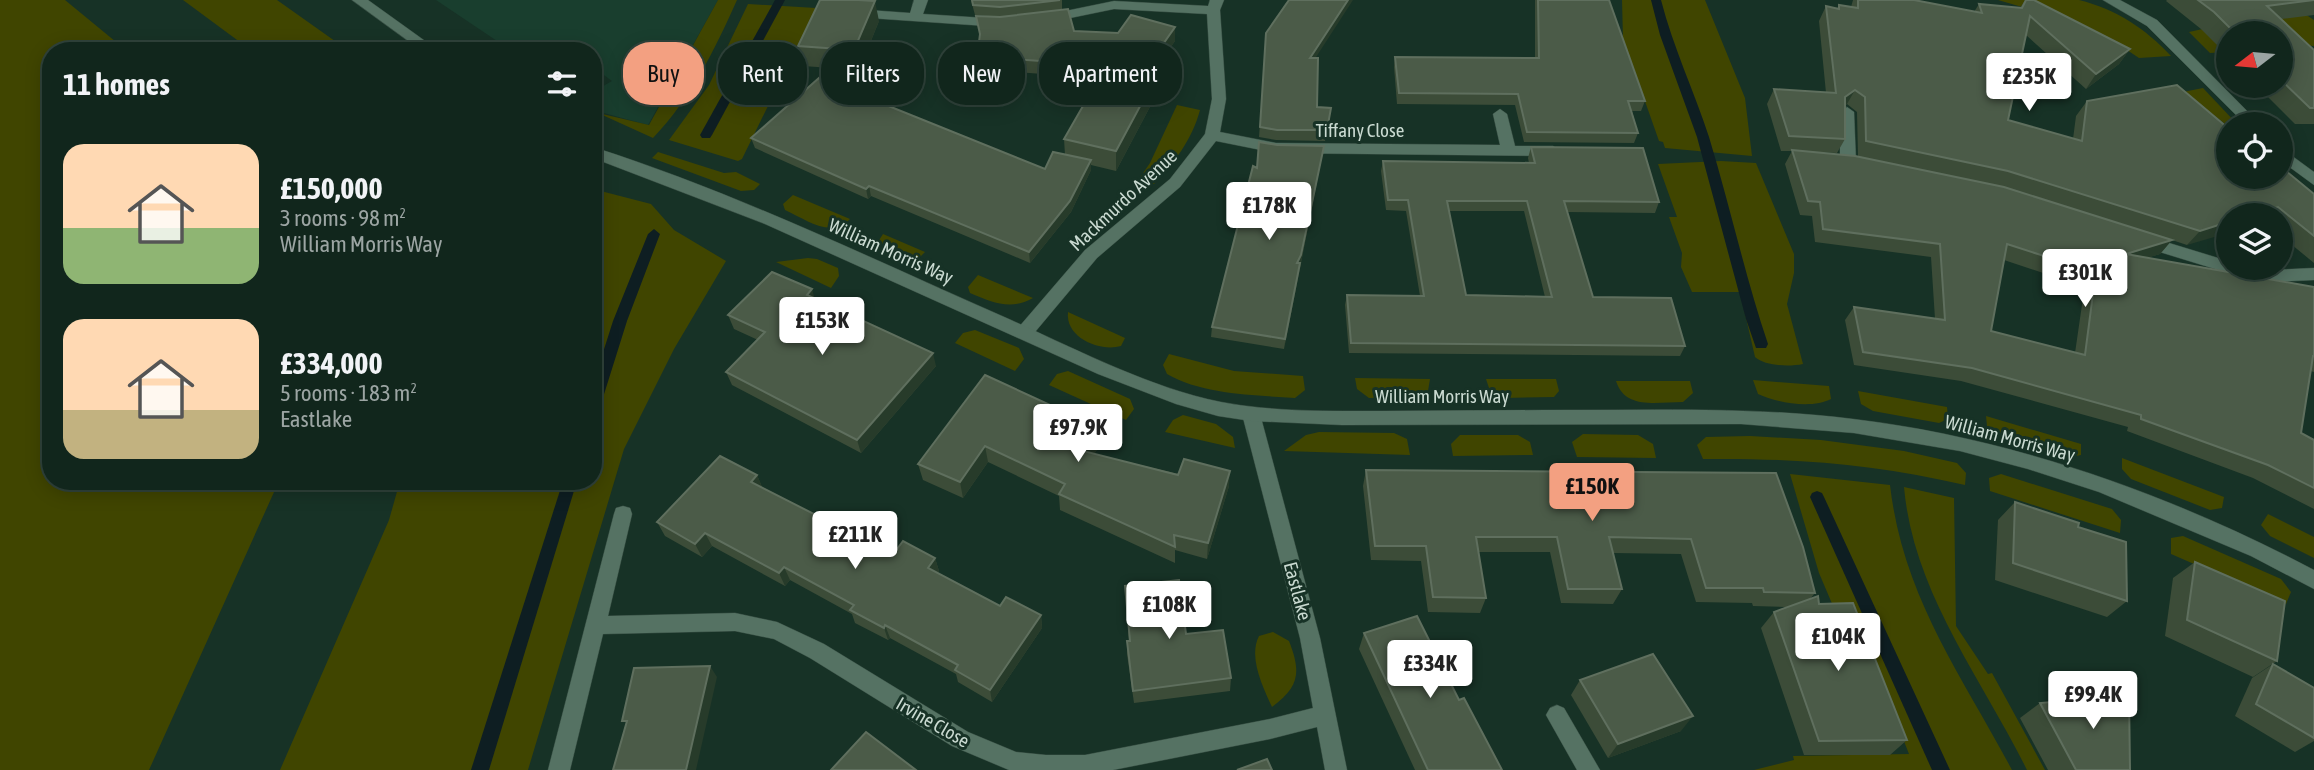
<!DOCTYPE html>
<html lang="en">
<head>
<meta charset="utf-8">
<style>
  :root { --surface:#11261c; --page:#1e3229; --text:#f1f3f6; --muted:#9ca5a3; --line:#30433b; --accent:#f3a081 }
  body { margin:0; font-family:"Asap Condensed",sans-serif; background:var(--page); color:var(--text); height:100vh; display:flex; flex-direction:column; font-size:26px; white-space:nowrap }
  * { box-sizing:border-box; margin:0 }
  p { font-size:23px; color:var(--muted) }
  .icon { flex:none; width:38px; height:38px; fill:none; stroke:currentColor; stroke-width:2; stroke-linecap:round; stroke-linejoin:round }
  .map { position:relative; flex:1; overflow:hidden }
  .panel { position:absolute; left:42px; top:42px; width:560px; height:448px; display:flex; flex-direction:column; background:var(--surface); border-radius:28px; box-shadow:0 4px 18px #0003,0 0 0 2px var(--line) }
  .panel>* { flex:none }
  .banner { position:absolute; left:623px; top:42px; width:665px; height:63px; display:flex; gap:14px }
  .needle { width:46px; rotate:254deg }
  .controls { position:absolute; left:2216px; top:21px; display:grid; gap:14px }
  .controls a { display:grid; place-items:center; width:77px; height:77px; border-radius:50%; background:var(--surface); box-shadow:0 4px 18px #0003,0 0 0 2px var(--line); font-size:35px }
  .price { position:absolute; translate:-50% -60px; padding:0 16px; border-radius:7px; background:#fff; color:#222; font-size:23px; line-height:46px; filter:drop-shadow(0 2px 4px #0008) }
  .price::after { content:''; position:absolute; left:50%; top:42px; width:21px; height:16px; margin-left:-10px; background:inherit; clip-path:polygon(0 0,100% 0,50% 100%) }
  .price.on { background:var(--accent); color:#111 }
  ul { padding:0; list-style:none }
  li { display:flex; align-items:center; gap:21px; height:175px; padding:0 21px }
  li span { display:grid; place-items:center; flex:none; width:196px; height:140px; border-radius:21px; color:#555 }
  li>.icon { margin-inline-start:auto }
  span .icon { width:84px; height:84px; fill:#fffc; stroke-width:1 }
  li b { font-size:30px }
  h2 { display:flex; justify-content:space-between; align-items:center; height:84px; padding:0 21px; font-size:30px }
  .chip { padding:0 24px; border-radius:28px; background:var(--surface); box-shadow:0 4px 18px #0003,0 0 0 2px var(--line); font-size:24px; line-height:63px }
  .chip.on { background:var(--accent); color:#111 }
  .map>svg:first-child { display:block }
  .built { fill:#193e2e }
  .green { fill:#404500 }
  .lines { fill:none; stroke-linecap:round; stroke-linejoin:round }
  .stream { fill:#0e1e22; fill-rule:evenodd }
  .minor-casing { stroke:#354c41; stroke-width:1 }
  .tertiary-casing { stroke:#354c41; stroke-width:1 }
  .minor { fill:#557263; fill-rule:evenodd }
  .tertiary { fill:#557263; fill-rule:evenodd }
  .wall { fill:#3c4c38; fill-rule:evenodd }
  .shaded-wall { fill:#273b2a }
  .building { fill:#4b5b48; stroke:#5f6f5e; stroke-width:2; fill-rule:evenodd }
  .labels { text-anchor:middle; stroke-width:6; stroke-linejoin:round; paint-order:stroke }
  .street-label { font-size:19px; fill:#cadad1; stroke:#173226 }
</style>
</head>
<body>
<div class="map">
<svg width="2314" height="770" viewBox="0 0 2314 770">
  <rect width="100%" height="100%" fill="#173226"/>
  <!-- built -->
  <path class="built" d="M436,0H718L648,125L593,110V92L612,81L593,67V51H512Z"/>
  <!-- green -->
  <g class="green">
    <path d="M0,0H65L127,51H51V481H279L149,770H0Z"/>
    <path d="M183,0H277L349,51H252Z"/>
    <path d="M718,0H737C714,51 692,97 653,138L598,113L649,125Z"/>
    <path d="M1622,0H1705L1745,98L1752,156L1665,148L1663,142L1659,141L1623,39Z"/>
    <path d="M1998,0H2079C2116,9 2146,29 2171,56L2139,58L2124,48L2046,14Z"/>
    <path d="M748,4L816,8L742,159L738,161L669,140L709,85Z"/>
    <path d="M2262,16H2308L2314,20V46L2300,45L2280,33H2228V52L2210,53L2189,32Z"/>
    <path d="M2203,88L2237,124L2228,126L2183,92Z"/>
    <path d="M1177,105L1200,110C1192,140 1174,163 1154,184L1137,182L1150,163Z"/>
    <path d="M658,152L724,173L736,172L760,184L754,190L741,191L652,158Z"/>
    <path d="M1721,161L1756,163L1794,254V273L1787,304L1803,364C1789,367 1765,366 1755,357L1740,292H1692L1681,267L1682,253L1669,217H1677L1658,164Z"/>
    <path d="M593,189L651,204L674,230L726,261L674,349L624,449L528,770H280L389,520L400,481H593Z"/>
    <path d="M793,195L850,219C831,239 807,220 785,210L783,204Z"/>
    <path d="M883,234L925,252L913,264L882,251L876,245Z"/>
    <path d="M808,258L817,259L838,268L839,276L831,288L776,262Z"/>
    <path d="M978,275L1033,298C1010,311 992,302 970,293L968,287Z"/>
    <path d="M1068,312L1125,338L1121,346C1100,352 1065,338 1068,312Z"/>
    <path d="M975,330L1019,348L1024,359L1015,371L955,343L963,333Z"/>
    <path d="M1169,354L1234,371L1303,376L1305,390L1295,398C1255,395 1203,395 1167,374L1163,365Z"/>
    <path d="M1068,371L1130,399L1134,409L1126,420L1049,385L1057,374Z"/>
    <path d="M1355,378L1430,379L1428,391L1422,397L1369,398L1357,389Z"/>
    <path d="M1486,379H1556L1559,391L1554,397L1503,398L1490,391Z"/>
    <path d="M1753,380L1829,386L1831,399C1812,409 1777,403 1758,394Z"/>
    <path d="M1616,381H1690L1693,393L1683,402C1657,402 1625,410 1616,381Z"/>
    <path d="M1858,391L1947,407L1948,419L1939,423L1873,411L1861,404Z"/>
    <path d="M1183,415L1216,424L1233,437L1235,448L1165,432L1173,420Z"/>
    <path d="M1986,416L2081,444V455L2067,458L1996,435L1987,426Z"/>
    <path d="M1319,432L1394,433L1407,439L1410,455L1284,451L1306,435Z"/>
    <path d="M1583,434L1638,435L1653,444L1656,458L1577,457L1572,442Z"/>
    <path d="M1460,435H1518L1530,442L1533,455L1453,456L1451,444Z"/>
    <path d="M1750,436L1821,440L1904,451L1957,463L1966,473L1965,485C1873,464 1797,458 1703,459L1697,445L1706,437Z"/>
    <path d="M2122,458L2224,497L2222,508L2210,510L2131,479L2122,469Z"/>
    <path d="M1790,474L1890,485C1903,597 1961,674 2012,770H1754L1794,760L1793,756L1909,754L1854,614L1836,613L1819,573Z"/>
    <path d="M2001,474L2112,509L2121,520L2120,533L1990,491L1989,478Z"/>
    <path d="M1904,487L1954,498L1956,626L1988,674L1992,673L2045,770H2027C1982,679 1913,592 1904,487Z"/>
    <path d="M2268,514L2314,537V558L2270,536L2261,525Z"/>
    <path d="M2183,536L2281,579L2291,592L2286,604L2171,554V538Z"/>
    <path d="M1273,632L1289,641C1301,672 1300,686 1272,707C1263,687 1248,657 1259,636Z"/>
  </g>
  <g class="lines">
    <!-- stream -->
    <g class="stream">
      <path d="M775,0H785L712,135L710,138H702L700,135Z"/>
      <path d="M1651,0H1661C1673,47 1694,91 1709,137C1730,206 1745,276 1768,344L1766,348H1756L1746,319L1697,137L1660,35Z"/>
      <path d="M654,229L660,234L627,321L600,407L598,411L593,413V384L613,321L648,234Z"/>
      <path d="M563,481H577L489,770H471Z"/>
      <path d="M1817,491L1822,493L1824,497L1950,770H1932L1810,497L1812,493Z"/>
    </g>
    <!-- minor casing -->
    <g class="minor-casing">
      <g id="minor">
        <path d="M914,0H928L923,14L1001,19L1008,23L1001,27L854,17L847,13L854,9L910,13Z"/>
        <path d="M1210,0H1224L1220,10L1226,99L1220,132L1276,143L1500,145L1493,114L1500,109L1507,114L1515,146H1553L1560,151L1553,156L1276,153L1216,141L1180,187L1097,258L1030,338H1018L1016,333L1018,328L1085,250L1170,179L1205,134L1212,99L1207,14L1114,9L1046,23L1039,19L1046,15L1114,1L1208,6Z"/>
        <path d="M2103,0H2120L2157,20L2260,124H2245L2147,26Z"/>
        <path d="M1847,107L1854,112L1856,162L1848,167L1840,162V112Z"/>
        <path d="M2280,147L2314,172V185L2280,160Z"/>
        <path d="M2143,235L2228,261V268L2272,270L2314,268V280L2272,282L2228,273L2137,245L2135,241Z"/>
        <path d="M1251,407L1257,409L1260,414L1320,638L1347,770H1325L1317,727L1270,739L1113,770H1009L952,746L810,658L774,639L735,631L603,634L570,770H548L614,514L616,508L623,506L630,508L632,514L608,616L735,613L777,622L824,644L968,732L1016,752L1046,755H1085L1270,719L1313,708L1300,638L1242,414L1245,409Z"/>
        <path d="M1557,705L1564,708L1600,770H1577L1546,715L1550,708Z"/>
      </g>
    </g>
    <!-- tertiary casing -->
    <g class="tertiary-casing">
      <g id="tertiary">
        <path d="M352,0H368L439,51H422Z"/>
        <path d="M593,147C734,192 868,257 1002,316C1070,346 1149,388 1221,402C1273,412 1330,411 1383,411C1443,411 1504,410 1564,410C1660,410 1757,407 1853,419C2013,438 2172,495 2314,570V589L2251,556L2099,492L2028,469L1960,451L1854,433L1741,424L1342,425L1251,421L1218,416L1176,404L1098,374L765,224L593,158Z"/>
      </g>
    </g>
    <!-- minor -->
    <use href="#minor" class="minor"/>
    <!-- tertiary -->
    <use href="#tertiary" class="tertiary"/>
  </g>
  <!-- wall -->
  <g class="wall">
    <path d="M971,0H1062V9L1074,31L1118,33L1175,27V41L1146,82L1152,103L1116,171L1091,165V170L1071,212L1030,263L871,196L868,199L755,148L751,138L1045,169L1065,155L1064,139L1095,85L1056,75L987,70L984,56L981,55L979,42L980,37L976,16L1000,17L975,15Z"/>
    <path d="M1535,0H1609L1645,101L1641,111H1632L1638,133L1634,143L1524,142L1515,105L1397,104L1394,67L1395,57L1535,58Z"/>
    <path d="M1853,0H1914L1974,12L1979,4L2020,8L2025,0L2130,49L2119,64L2086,89L2026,35L2008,120L2073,139L2076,116L2087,101L2228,177L2314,194V263L2280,235V215H2228L2187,245L2172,240L2160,254L2146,258L2314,287V372L2310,371L2301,433L2314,440V509L2253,478L2127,431L2128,427L1961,381L1854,365L1845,320L1854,307L1935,319L1931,257L1815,242L1812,216L1800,215L1785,164L1792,151H1781L1767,104L1774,89L1826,93L1819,21L1826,6L1837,9L1839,5L1851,7ZM1847,104L1857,112L1858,156L1812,152L1837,153L1845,139V106ZM2004,260L2070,282L2086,277L2075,353L1991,331Z"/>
    <path d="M2167,0H2314V15L2281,19L2314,50V124H2295L2257,86H2280V33H2228V56L2201,29L2166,1Z"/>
    <path d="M879,21L859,70L803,66L798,46Z"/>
    <path d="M1266,33L1316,58L1317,107L1330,119L1325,141L1276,140L1259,137Z"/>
    <path d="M1277,145L1324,146L1284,349L1211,337L1212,327L1257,167Z"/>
    <path d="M1531,147L1659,202L1655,213L1567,212L1593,297L1685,346L1680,356L1349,353L1345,305L1347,295L1420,296L1406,211L1386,210L1381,171L1383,161L1529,163L1528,158ZM1449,211H1524L1545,297L1466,295Z"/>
    <path d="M815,299L936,366L861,453L732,385L726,372L758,340L734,329L728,315Z"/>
    <path d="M985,375L1101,444L1094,454L1229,486L1207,559L1175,550V563L1060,510L1059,496L988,462L963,498L923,480L918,464Z"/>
    <path d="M1366,470L1776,473L1815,593L1810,599L1819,604L1907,740L1890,755H1804L1761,628L1774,612L1786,607L1753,606L1752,603L1696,602L1681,554L1613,553L1622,589L1613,604L1561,603L1550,552H1478L1486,598L1480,613L1428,612L1421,561L1371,560L1363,486Z"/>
    <path d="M757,475L762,487L863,539L897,549L935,558L939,571L937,573L1000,606L1041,615L1042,628L992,702L958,682L956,674L890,638L888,640L855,623L852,614L790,580L785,586L712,546L702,557L665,536L657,522Z"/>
    <path d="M2015,502L2078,527L2127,601L2107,617L1995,580L1998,520Z"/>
    <path d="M2195,562L2277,661L2253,677L2165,636L2173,578Z"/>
    <path d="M1125,586L1186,634L1231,678L1230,691L1134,703L1127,654V641H1129Z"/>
    <path d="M1364,633L1459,700L1502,770H1415L1359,649Z"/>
    <path d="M2273,664L2314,688V741L2295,752L2235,716L2252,678Z"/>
    <path d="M1580,680L1681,731L1608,758L1571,695Z"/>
    <path d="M2040,703L2130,770H2048L2020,718Z"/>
  </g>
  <!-- shaded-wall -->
  <g class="shaded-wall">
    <path d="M1348,0H1353L1309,68L1310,58Z"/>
    <path d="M875,1L879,21L859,70L854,50Z"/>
    <path d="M1175,27V41L1137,95L1136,82Z"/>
    <path d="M2130,49L2119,64L2086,89L2096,74Z"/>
    <path d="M1152,84V103L1116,171V151Z"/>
    <path d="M1855,90L1847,104L1837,112L1845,97Z"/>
    <path d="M1324,146L1322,156L1284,349L1297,263Z"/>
    <path d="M1091,160V170L1071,212L1030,263L1029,252Z"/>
    <path d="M869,186L871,196L868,199L866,189Z"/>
    <path d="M2278,207L2270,215H2251Z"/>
    <path d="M2228,222V233L2187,245L2200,231Z"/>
    <path d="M2172,240L2160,254L2114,268L2126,254Z"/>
    <path d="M2097,263L2086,277L2070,282L2081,268Z"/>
    <path d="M812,289L816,303L807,295Z"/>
    <path d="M933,353L936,366L861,453L857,440Z"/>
    <path d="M1100,428L1101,444L1085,468L1083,451Z"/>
    <path d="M985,446L988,462L963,498L960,482Z"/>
    <path d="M1230,471L1229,486L1207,559L1208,543Z"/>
    <path d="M757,475L763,489L751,482Z"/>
    <path d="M705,533L712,546L702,557L695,544Z"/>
    <path d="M935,558L939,571L932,581L928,568Z"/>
    <path d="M784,567L790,580L785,586L779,573Z"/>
    <path d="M1041,615L1042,628L992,702L990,690Z"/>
    <path d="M885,625L890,638L888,640L884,628Z"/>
    <path d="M710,666L717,677L696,770H686Z"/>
    <path d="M1693,716L1681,731L1608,758L1618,744Z"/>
  </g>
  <!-- building -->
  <g class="building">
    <path d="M820,0H858L875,1L854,50L798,46Z"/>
    <path d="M972,0H1060L1000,7L973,5Z"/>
    <path d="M1289,0H1348L1310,58H1318L1317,107L1331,108L1327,130H1277L1260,127L1266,33Z"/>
    <path d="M1538,0H1609L1645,101H1628L1638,133L1527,132L1518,94L1399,93L1395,57L1539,58Z"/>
    <path d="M1858,0H1914L1982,13L1979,4L2022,8L2026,0H2034L2130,49L2096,74L2030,16L2008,120L2082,141L2087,101L2177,85L2228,128V177H2280V166L2314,194V236L2278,207L2251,215H2228V222L2200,231L2008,171L1866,141L1865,97L1855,90L1845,97V139L1789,136L1774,89L1836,93L1826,6L1839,9V5L1858,8Z"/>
    <path d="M2198,0H2314L2267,6L2314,50V108H2310L2280,79V33H2235L2214,12Z"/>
    <path d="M1068,9L1074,31L1118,33L1131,15L1175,27L1138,80L1101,73L1055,62L985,57L982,43L979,42L980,34L976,16L1000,17Z"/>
    <path d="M1102,73L1152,84L1116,151L1064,139Z"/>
    <path d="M819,78L1045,169L1053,152L1091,160L1070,201L1029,252L869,186L866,189L751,138Z"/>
    <path d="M1259,142L1277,145L1324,146L1301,255L1297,263H1300L1285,339L1212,327L1253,166L1257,168Z"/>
    <path d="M1531,147L1643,148L1659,202L1564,201L1593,297L1671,298L1685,346L1351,343L1347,295L1424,296L1408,200H1388L1383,161L1535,163ZM1447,201H1527L1552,297L1466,295Z"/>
    <path d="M1792,150L1855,156L2004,187L2172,240L2126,254L2314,287V356H2313L2301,433L2314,440V488L2268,465L2141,419V415L1972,368L1863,352L1854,307L1945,320L1940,244L1823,229L1820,202L1808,201ZM2007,244L2081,268L2097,263L2085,355L1991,331Z"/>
    <path d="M772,272L812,289L807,295L933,353L857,440L726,372L765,332L728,315Z"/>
    <path d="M985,375L1100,428L1083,451L1178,475L1184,459L1230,471L1208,543L1174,535L1175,547L1059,494L1065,484L985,446L960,482L918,464Z"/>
    <path d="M720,456L757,475L751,482L863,539L867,534L897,549L903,541L935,558L928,568L1000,606L1006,597L1041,615L990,690L955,670L958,665L885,625L884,628L850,610L854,605L784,567L779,573L705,533L695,544L657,522Z"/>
    <path d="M1366,470L1776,473L1803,547L1815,593L1764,592L1763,588H1706L1691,539L1609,537L1622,589H1568L1557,537H1476L1486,598L1433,597L1426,546H1375Z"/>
    <path d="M2015,502L2079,523L2078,527L2126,542L2127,601L2013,563Z"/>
    <path d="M2195,562L2285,601L2277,661L2187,620Z"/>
    <path d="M1179,580L1186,634L1223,630L1231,678L1133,691L1127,641H1130L1125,586Z"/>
    <path d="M1818,596L1819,604L1853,603L1907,740L1819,741L1774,612Z"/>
    <path d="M1417,616L1459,700L1464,698L1502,770H1428L1364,633Z"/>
    <path d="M1653,654L1693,716L1618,744L1580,680Z"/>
    <path d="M2273,664L2314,688V738L2256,704Z"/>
    <path d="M710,666L686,770H613L627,721H622L634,668Z"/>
    <path d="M2129,695L2130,770H2076L2040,703Z"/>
    <path d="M866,732L916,770H831Z"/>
    <path d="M1267,759L1272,770H1237Z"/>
  </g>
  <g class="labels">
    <!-- street labels -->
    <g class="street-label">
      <text x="1360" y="137">Tiffany Close</text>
      <text transform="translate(1123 200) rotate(-43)" y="7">Mackmurdo Avenue</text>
      <text transform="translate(891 251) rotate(24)" y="7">William Morris Way</text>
      <text x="1442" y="403">William Morris Way</text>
      <text transform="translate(2010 438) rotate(15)" y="7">William Morris Way</text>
      <text transform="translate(1298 591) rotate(75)" y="7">Eastlake</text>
      <text transform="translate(933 722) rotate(30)" y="7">Irvine Close</text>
    </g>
  </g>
</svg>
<div class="controls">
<a><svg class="needle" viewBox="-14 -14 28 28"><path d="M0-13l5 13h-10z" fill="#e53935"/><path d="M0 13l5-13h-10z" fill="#9ca5a3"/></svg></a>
<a><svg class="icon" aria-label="locate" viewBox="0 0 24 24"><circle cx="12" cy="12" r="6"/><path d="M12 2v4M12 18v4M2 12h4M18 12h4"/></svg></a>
<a><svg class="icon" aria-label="layers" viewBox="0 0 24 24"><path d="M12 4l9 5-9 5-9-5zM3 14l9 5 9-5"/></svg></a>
</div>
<b class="price" style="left:2029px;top:113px">£235K</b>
<b class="price" style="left:1269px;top:242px">£178K</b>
<b class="price" style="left:2085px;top:309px">£301K</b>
<b class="price" style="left:822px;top:357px">£153K</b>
<b class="price" style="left:1078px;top:464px">£97.9K</b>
<b class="price on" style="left:1592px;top:523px">£150K</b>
<b class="price" style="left:855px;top:571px">£211K</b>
<b class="price" style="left:1169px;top:641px">£108K</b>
<b class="price" style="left:1838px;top:673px">£104K</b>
<b class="price" style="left:1430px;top:700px">£334K</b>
<b class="price" style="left:2093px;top:731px">£99.4K</b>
<div class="banner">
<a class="chip on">Buy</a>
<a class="chip">Rent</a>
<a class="chip">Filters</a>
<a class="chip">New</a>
<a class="chip">Apartment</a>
</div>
<section class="panel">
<h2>11 homes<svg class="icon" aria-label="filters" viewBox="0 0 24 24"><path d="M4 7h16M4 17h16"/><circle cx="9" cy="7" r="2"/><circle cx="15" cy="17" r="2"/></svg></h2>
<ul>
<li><span style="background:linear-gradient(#ffd9b3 60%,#8fb573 0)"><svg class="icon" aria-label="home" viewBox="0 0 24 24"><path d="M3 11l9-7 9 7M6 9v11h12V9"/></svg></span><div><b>£150,000</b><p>3 rooms · 98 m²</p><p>William Morris Way</p></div></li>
<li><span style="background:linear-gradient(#ffd9b3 65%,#c2b280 0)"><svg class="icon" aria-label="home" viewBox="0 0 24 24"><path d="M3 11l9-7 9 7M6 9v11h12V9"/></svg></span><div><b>£334,000</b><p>5 rooms · 183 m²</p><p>Eastlake</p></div></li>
</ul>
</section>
</div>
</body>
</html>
